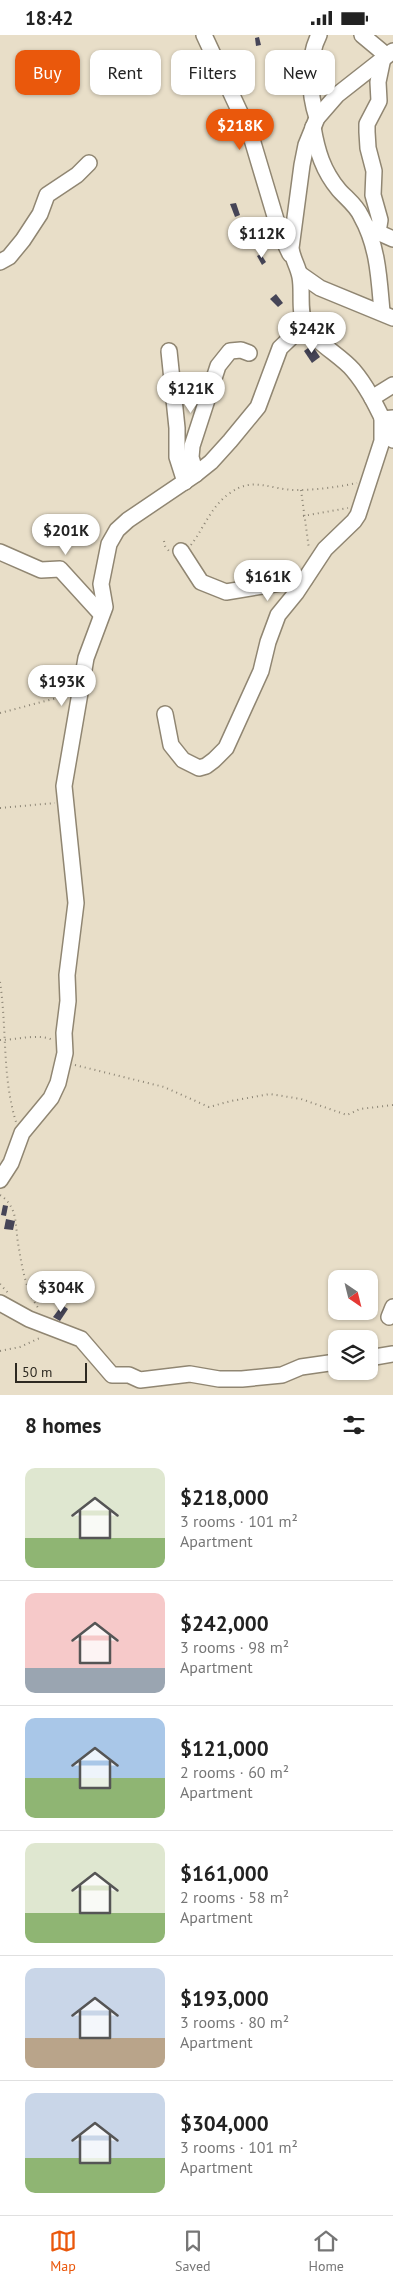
<!DOCTYPE html>
<html lang="en">
<head>
<meta charset="utf-8">
<style>
  :root { --surface:#fff; --page:#f6f6f6; --text:#222; --muted:#767676; --line:#e0e0e0; --accent:#ea580c }
  body { margin:0; font-family:"PT Sans",sans-serif; background:var(--page); color:var(--text); height:100vh; display:flex; flex-direction:column; font-size:19px; white-space:nowrap }
  * { box-sizing:border-box; margin:0 }
  p { font-size:16px; color:var(--muted) }
  .icon { flex:none; width:28px; height:28px; fill:none; stroke:currentColor; stroke-width:2; stroke-linecap:round; stroke-linejoin:round }
  .map { position:relative; height:1360px; overflow:hidden }
  .drawer { display:flex; flex-direction:column; background:var(--surface); flex:1 }
  .drawer>* { flex:none }
  .top-card { position:absolute; left:15px; top:15px; width:364px; height:45px; display:flex; gap:10px }
  .needle { width:32px; rotate:145deg }
  .buttons { position:absolute; left:328px; top:1235px; display:grid; gap:10px }
  .buttons a { display:grid; place-items:center; width:50px; height:50px; border-radius:10px; background:var(--surface); box-shadow:0 1px 4px #0004; font-size:25px }
  .scale { position:absolute; left:15px; bottom:12px; width:72px; box-sizing:border-box; padding-left:5px; border:2px solid #2d2921; border-top:0; font-size:14px; line-height:18px; white-space:nowrap; color:#2d2921; -webkit-text-stroke:4px #e8dec8; paint-order:stroke }
  .price { position:absolute; translate:-50% -42px; padding:0 11px; border-radius:18px; background:#fff; color:#222; font-size:16px; line-height:32px; filter:drop-shadow(0 1px 2px #0008) }
  .price::after { content:''; position:absolute; left:50%; top:30px; width:15px; height:11px; margin-left:-8px; background:inherit; clip-path:polygon(0 0,100% 0,50% 100%) }
  .price.on { background:var(--accent); color:#fff }
  ul { padding:0; list-style:none }
  li { display:flex; align-items:center; gap:15px; height:125px; padding:0 25px }
  li+li { border-top:1px solid var(--line) }
  li span { display:grid; place-items:center; flex:none; width:140px; height:100px; border-radius:10px; color:#555 }
  li>.icon { margin-inline-start:auto }
  span .icon { width:60px; height:60px; fill:#fffc; stroke-width:1 }
  li b { font-size:21px }
  h2 { display:flex; justify-content:space-between; align-items:center; height:60px; padding:0 25px; font-size:21px }
  .tag { padding:0 18px; border-radius:10px; background:var(--surface); box-shadow:0 1px 4px #0004; font-size:18px; line-height:45px }
  .tag.on { background:var(--accent); color:#fff }
  .status { display:flex; justify-content:space-between; align-items:center; height:35px; padding:0 25px; background:var(--surface); direction:ltr }
  .status svg { height:14px; fill:currentColor }
  .dock { display:flex; justify-content:space-around; align-items:center; height:70px; border-top:1px solid var(--line); background:var(--surface); font-size:14px; color:var(--muted) }
  .dock a { display:grid; justify-items:center; gap:2px }
  .dock .on { color:var(--accent) }
  .map>svg:first-child { display:block }
  .building { fill:#464557 }
  .lines { fill:none; stroke-linecap:round; stroke-linejoin:round }
  .minor-casing { stroke:#908672; stroke-width:18 }
  .path { stroke:#8c8575; stroke-width:2; stroke-dasharray:1 4; stroke-linecap:butt }
  .minor { stroke:#fff; stroke-width:15 }
</style>
</head>
<body>
<div class="status"><b>18:42</b><svg viewBox="0 0 49 12"><path d="M0 12V9h3v3zM5 12V6h3v6zM10 12V3h3v9zM15 12V0h3v12zM26 1h20v11H26zM47 4h2v5h-2z"/></svg></div>
<div class="map">
<svg width="393" height="1360" viewBox="0 0 393 1360">
  <rect width="100%" height="100%" fill="#e8dec8"/>
  <!-- building -->
  <g class="building">
    <path d="M259,2L261,10L256,11L255,3Z"/>
    <path d="M236,168L240,180L235,182L230,169Z"/>
    <path d="M261,219L266,227L262,230L257,221Z"/>
    <path d="M276,259L283,268L278,272L270,264Z"/>
    <path d="M312,310L320,322L312,328L304,316Z"/>
    <path d="M3,1170L8,1171L6,1181L1,1180Z"/>
    <path d="M6,1184L15,1186L13,1195L4,1194Z"/>
    <path d="M62,1270L68,1274L60,1286L53,1282Z"/>
  </g>
  <g class="lines">
    <!-- minor casing -->
    <g class="minor-casing">
      <g id="minor">
        <path d="M204,0L251,101L280,198L290,219"/>
        <path d="M362,0L386,20"/>
        <path d="M393,16L337,60L317,83L306,110L302,130L291,213C292,223 298,231 300,242C303,257 298,277 306,291C317,309 340,320 353,335C371,356 381,382 393,405"/>
        <path d="M317,83C309,59 307,23 319,0"/>
        <path d="M313,92C317,116 323,136 339,155C346,163 356,170 361,181C378,211 379,243 382,277"/>
        <path d="M375,196L393,204"/>
        <path d="M371,202L379,191L380,185L373,160L374,136L368,113L367,97V89L379,66L378,47L383,23"/>
        <path d="M0,227L9,222L23,205L40,179L47,160L77,140L89,128"/>
        <path d="M300,239L320,253L393,283"/>
        <path d="M169,316L177,393V422L185,447"/>
        <path d="M372,363L393,350"/>
        <path d="M196,439L191,422L192,411L218,331L230,316L241,315L249,318"/>
        <path d="M181,516L201,547L226,557L305,544"/>
        <path d="M0,517L41,535L60,534L101,579"/>
        <path d="M165,679L171,710L183,725L199,733L206,731L214,725L226,713L261,636L268,607L278,580L296,558L325,514L354,486L358,480L382,406V384L393,383"/>
        <path d="M0,1145L11,1128L22,1098L51,1063L58,1048L65,1018L64,998L68,966L67,940L76,868L64,751L86,623L105,572L101,549L109,509L117,495L128,485L196,439L211,427L230,406L258,372L280,313L305,289"/>
        <path d="M0,1268L29,1284L81,1304L112,1340H129L140,1345L190,1339L219,1344H242L282,1340L301,1332L336,1327"/>
        <path d="M389,1282L393,1272"/>
        <path d="M369,1323L393,1319"/>
      </g>
    </g>
    <!-- path -->
    <g class="path">
      <path d="M301,455L309,514"/>
      <path d="M303,481L348,473"/>
      <path d="M164,506L165,511L169,516"/>
      <path d="M191,510C204,493 211,471 230,458C253,441 271,455 296,455C316,455 338,452 357,448"/>
      <path d="M0,678L68,660"/>
      <path d="M0,773L55,768"/>
      <path d="M0,947C7,993 2,1042 16,1087"/>
      <path d="M0,1005C17,1005 38,998 53,1005"/>
      <path d="M75,1030L164,1052L209,1072L231,1066L270,1059L301,1064L347,1080L360,1074L393,1070"/>
      <path d="M0,1160C18,1172 15,1189 18,1208C22,1231 25,1255 39,1274"/>
      <path d="M0,1249L9,1259"/>
      <path d="M0,1316L20,1312L42,1302"/>
    </g>
    <!-- minor -->
    <use href="#minor" class="minor"/>
  </g>
</svg>
<div class="buttons">
<a><svg class="needle" viewBox="-14 -14 28 28"><path d="M0-13l5 13h-10z" fill="#e53935"/><path d="M0 13l5-13h-10z" fill="#767676"/></svg></a>
<a><svg class="icon" aria-label="layers" viewBox="0 0 24 24"><path d="M12 4l9 5-9 5-9-5zM3 14l9 5 9-5"/></svg></a>
</div>
<div class="scale">50 m</div>
<b class="price on" style="left:240px;top:116px">$218K</b>
<b class="price" style="left:262px;top:224px">$112K</b>
<b class="price" style="left:312px;top:319px">$242K</b>
<b class="price" style="left:191px;top:379px">$121K</b>
<b class="price" style="left:66px;top:521px">$201K</b>
<b class="price" style="left:268px;top:567px">$161K</b>
<b class="price" style="left:62px;top:672px">$193K</b>
<b class="price" style="left:61px;top:1278px">$304K</b>
<div class="top-card">
<a class="tag on">Buy</a>
<a class="tag">Rent</a>
<a class="tag">Filters</a>
<a class="tag">New</a>
</div>
</div>
<section class="drawer">
<h2>8 homes<svg class="icon" aria-label="filters" viewBox="0 0 24 24"><path d="M4 7h16M4 17h16"/><circle cx="9" cy="7" r="2"/><circle cx="15" cy="17" r="2"/></svg></h2>
<ul>
<li><span style="background:linear-gradient(#dfe7d0 70%,#8fb573 0)"><svg class="icon" aria-label="home" viewBox="0 0 24 24"><path d="M3 11l9-7 9 7M6 9v11h12V9"/></svg></span><div><b>$218,000</b><p>3 rooms · 101 m²</p><p>Apartment</p></div></li>
<li><span style="background:linear-gradient(#f6c9c9 75%,#9aa5b1 0)"><svg class="icon" aria-label="home" viewBox="0 0 24 24"><path d="M3 11l9-7 9 7M6 9v11h12V9"/></svg></span><div><b>$242,000</b><p>3 rooms · 98 m²</p><p>Apartment</p></div></li>
<li><span style="background:linear-gradient(#a9c7e8 60%,#8fb573 0)"><svg class="icon" aria-label="home" viewBox="0 0 24 24"><path d="M3 11l9-7 9 7M6 9v11h12V9"/></svg></span><div><b>$121,000</b><p>2 rooms · 60 m²</p><p>Apartment</p></div></li>
<li><span style="background:linear-gradient(#dfe7d0 70%,#8fb573 0)"><svg class="icon" aria-label="home" viewBox="0 0 24 24"><path d="M3 11l9-7 9 7M6 9v11h12V9"/></svg></span><div><b>$161,000</b><p>2 rooms · 58 m²</p><p>Apartment</p></div></li>
<li><span style="background:linear-gradient(#c9d6e8 70%,#b9a48a 0)"><svg class="icon" aria-label="home" viewBox="0 0 24 24"><path d="M3 11l9-7 9 7M6 9v11h12V9"/></svg></span><div><b>$193,000</b><p>3 rooms · 80 m²</p><p>Apartment</p></div></li>
<li><span style="background:linear-gradient(#c9d6e8 65%,#8fb573 0)"><svg class="icon" aria-label="home" viewBox="0 0 24 24"><path d="M3 11l9-7 9 7M6 9v11h12V9"/></svg></span><div><b>$304,000</b><p>3 rooms · 101 m²</p><p>Apartment</p></div></li>
</ul>
</section>
<nav class="dock">
<a class="on"><svg class="icon" aria-label="map" viewBox="0 0 24 24"><path d="M3 6l6-2 6 2 6-2v14l-6 2-6-2-6 2zM9 4v14M15 6v14"/></svg>Map</a>
<a><svg class="icon" aria-label="saved" viewBox="0 0 24 24"><path d="M7 4h10v16l-5-4-5 4z"/></svg>Saved</a>
<a><svg class="icon" aria-label="home" viewBox="0 0 24 24"><path d="M3 11l9-7 9 7M6 9v11h12V9"/></svg>Home</a>
</nav>
</body>
</html>
